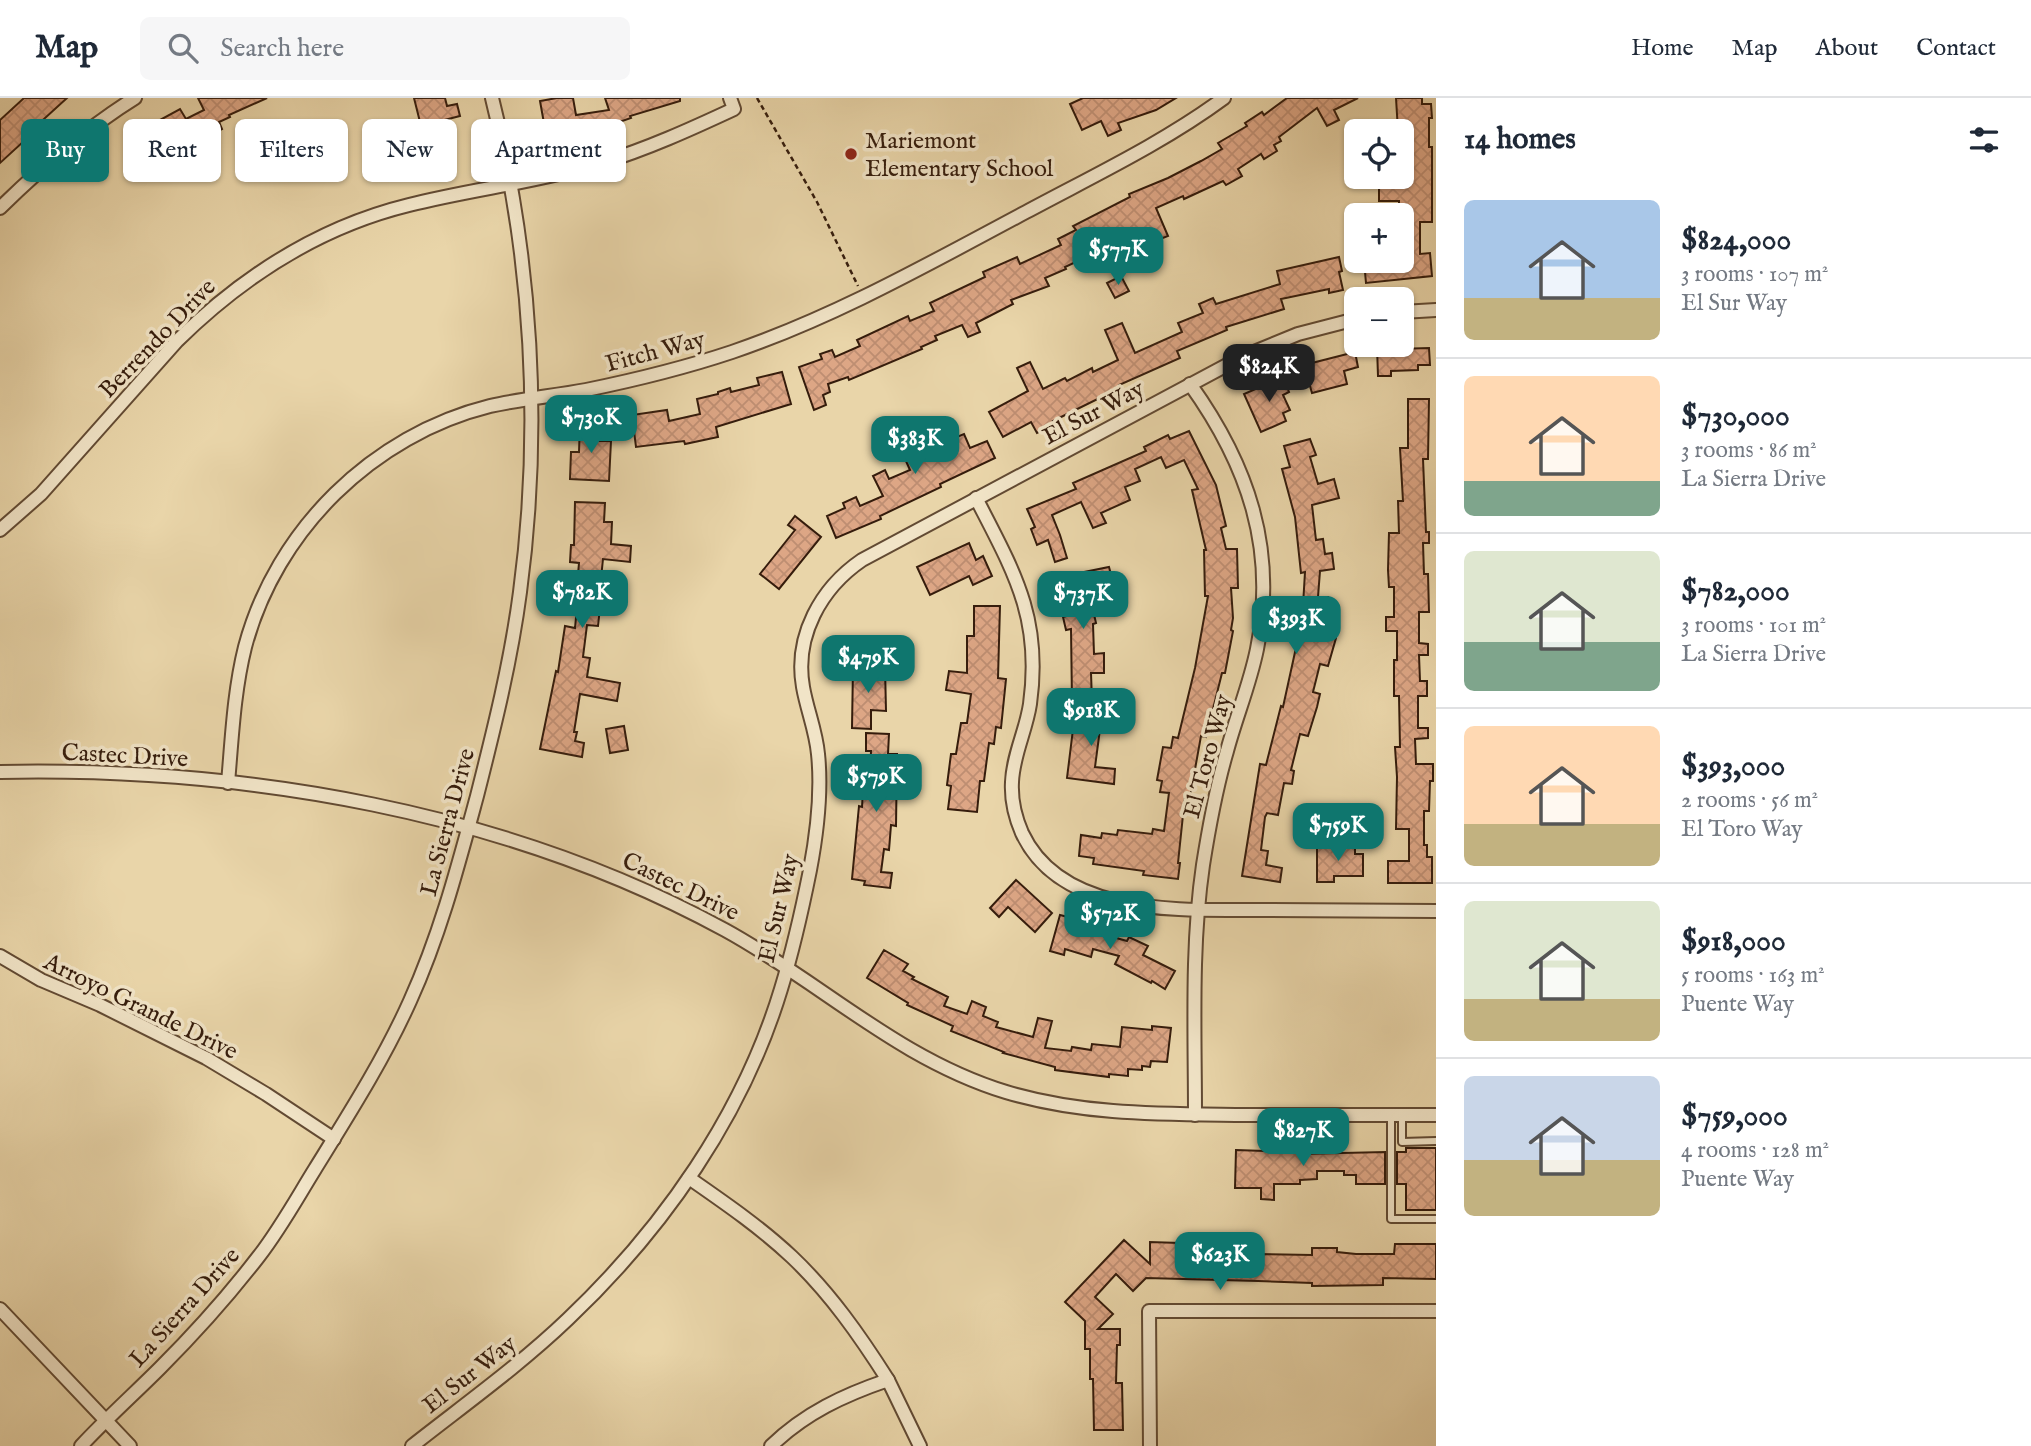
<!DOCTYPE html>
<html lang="en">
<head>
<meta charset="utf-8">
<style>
  :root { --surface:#fff; --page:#f6f6f7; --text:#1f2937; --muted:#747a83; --line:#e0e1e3; --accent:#0f766e }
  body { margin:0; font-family:"IM FELL English",serif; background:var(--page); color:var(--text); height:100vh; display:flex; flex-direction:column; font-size:26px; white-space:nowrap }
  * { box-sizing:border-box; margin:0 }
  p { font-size:23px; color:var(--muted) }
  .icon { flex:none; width:38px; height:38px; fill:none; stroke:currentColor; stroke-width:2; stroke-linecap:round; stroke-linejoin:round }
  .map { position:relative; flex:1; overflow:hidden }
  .side { display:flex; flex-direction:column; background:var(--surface); width:595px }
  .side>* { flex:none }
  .hud { position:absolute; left:21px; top:21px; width:665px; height:63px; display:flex; gap:14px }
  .fabs { position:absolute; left:1344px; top:21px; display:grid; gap:14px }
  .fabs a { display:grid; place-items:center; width:70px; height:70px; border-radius:10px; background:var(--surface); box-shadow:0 2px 5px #0004; font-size:35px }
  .price { position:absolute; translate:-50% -60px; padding:0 16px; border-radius:14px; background:var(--accent); color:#fff; font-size:23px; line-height:46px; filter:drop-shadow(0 2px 4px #0008) }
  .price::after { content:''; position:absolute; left:50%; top:42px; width:21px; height:16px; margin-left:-10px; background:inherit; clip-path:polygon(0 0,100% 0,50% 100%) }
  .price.active { background:#222; color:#fff }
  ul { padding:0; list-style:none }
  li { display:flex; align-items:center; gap:21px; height:175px; padding:0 28px }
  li+li { border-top:2px solid var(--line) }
  li span { display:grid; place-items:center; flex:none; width:196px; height:140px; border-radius:10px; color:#555 }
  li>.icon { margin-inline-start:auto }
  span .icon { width:84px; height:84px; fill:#fffc; stroke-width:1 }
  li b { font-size:30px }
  h2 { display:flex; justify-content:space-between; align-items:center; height:84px; padding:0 28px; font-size:30px }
  .tag { padding:0 24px; border-radius:10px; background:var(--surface); box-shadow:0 2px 5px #0004; font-size:24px; line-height:63px }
  .tag.active { background:var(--accent); color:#fff }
  header { display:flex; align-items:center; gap:42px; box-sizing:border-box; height:98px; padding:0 35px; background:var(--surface); border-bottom:2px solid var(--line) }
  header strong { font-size:33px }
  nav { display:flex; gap:38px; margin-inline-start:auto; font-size:24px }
  .search { width:490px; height:63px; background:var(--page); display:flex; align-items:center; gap:18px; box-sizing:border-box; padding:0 24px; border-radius:10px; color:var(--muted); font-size:26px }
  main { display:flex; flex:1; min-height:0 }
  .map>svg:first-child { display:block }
  .building { fill:url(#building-cross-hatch); stroke:#351c0c; stroke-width:2 }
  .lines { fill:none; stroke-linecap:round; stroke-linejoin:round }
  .lane-casing { stroke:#624a33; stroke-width:10 }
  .street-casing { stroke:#624a33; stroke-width:16 }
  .path { stroke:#351c0c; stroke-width:2.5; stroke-dasharray:5 3.5; stroke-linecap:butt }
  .lane { stroke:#f1e4c7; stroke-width:6 }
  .street { stroke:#f1e4c7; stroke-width:12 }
  .poi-dot { fill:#8f2418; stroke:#f1e4c7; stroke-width:2.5 }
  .labels { text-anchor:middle; stroke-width:7; stroke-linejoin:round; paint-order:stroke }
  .poi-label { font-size:24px; fill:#351c0c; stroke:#f1e4c7; text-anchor:start }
  .street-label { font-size:24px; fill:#351c0c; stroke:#f1e4c7 }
</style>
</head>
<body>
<header>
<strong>Map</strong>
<div class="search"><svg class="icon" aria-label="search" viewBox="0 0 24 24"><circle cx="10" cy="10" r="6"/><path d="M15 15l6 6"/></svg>Search here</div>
<nav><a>Home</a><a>Map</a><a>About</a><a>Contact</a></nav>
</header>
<main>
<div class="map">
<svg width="1436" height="1348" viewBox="0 0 1436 1348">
  <defs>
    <pattern id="building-cross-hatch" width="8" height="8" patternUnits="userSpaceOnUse" patternTransform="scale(1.75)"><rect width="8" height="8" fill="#dda685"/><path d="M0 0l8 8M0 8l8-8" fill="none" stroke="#be8e72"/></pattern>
  </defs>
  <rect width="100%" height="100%" fill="#e9d5a9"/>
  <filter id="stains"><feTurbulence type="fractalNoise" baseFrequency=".00286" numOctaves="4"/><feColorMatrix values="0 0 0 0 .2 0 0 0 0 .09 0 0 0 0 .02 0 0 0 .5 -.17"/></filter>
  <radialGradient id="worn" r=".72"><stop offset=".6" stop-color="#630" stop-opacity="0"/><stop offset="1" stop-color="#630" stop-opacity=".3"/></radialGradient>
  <!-- building -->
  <g class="building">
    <path d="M24,0H67L22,41L24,43L0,65V22Z"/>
    <path d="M198,0H267L229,17L230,19L219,24L222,31L203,41L200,36L178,49L174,43L161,50L149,28L180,11L186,21L204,12Z"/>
    <path d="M414,0H445L447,8L457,6L460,18L421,28Z"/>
    <path d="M557,0H573L576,17L609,12L605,0H680V3L630,18L631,20L602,30V32L547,42L540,3Z"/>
    <path d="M1083,0H1176L1156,12L1118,25L1121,32L1108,38L1101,23L1082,32L1070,6Z"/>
    <path d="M1287,0H1358L1334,12L1339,22L1327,28L1317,10L1279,39L1281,43L1274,47L1277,53L1264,61L1261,56L1238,71L1242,78L1226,87L1223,83L1184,101L1183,98L1156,110L1168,138L1150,145L1146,136L1114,152L1112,147L1065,169L1066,171L1045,180L1049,188L1011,202L1013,206L976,225L980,234L968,239L962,227L935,238L937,242L921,249L922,251L849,282L848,279L828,286L830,294L823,297L826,307L814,312L799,269L822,261L820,256L832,252L835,259L860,248L857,242L908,218L910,223L934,213L930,205L985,179L983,174L1017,159L1020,166L1061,147L1058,141L1076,132L1073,128L1130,99L1129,96L1168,80L1201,63L1222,51L1218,45L1247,28L1245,25L1262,14L1264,17Z"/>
    <path d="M1396,0H1422V6H1431L1432,20H1429V49H1432V124H1420V156L1430,155L1432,178L1366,185L1364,163H1402V117H1399V103H1379V88H1396V79H1402V33H1398Z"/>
    <path d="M1339,159L1342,173L1339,174L1343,192L1329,195V191L1281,201L1284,211L1226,229L1227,232L1177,253L1180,260L1119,287L1120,290L1053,323L1055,326L1037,335L1031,324L1003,339L989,314L1028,293L1017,270L1030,264L1043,291L1065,280L1067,283L1092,270L1093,274L1118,262L1105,232L1122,225L1135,255L1182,234L1178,225L1203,215L1199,206L1213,200L1216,206L1280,186L1277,173Z"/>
    <path d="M1121,178L1129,193L1115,200L1107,185Z"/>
    <path d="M1396,248V251L1429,250L1430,267H1418V272L1391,273V278H1378L1377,249Z"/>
    <path d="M1355,254L1358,269L1344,273L1347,286L1312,295L1304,267Z"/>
    <path d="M782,274L791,306L716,329L718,339L685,346L684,343L636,349L632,317L667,312L669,323L700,316L697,301L718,296V294L730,290L731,294L759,287L757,280Z"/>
    <path d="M1283,279L1289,294L1283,297L1290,312L1283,315L1286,323L1261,334L1244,296Z"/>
    <path d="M1408,301H1429L1428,361H1423L1426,434H1429V445H1423L1424,476H1428L1429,514H1419V545L1428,546V557H1419L1420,583H1427V598H1418V630H1428V640L1415,641L1416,666H1433V683H1430L1429,713H1424V747H1427V759H1432V785H1388V763H1409V731H1396L1397,679L1395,649H1400L1399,598H1394V562H1397V533H1386V519H1394V489H1389L1388,472L1389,435H1399L1398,403H1403L1400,350H1408Z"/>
    <path d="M942,320L948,331L953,329L957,339L964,336L970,350L987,343L995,360L940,386L941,389L880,418L881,421L836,440L827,418L845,410L843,405L856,399L860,408L883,398L873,378L885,372L889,381L910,372L901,352L931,338L926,327Z"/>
    <path d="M580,324L600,325L599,343H611L609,383L570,381L571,354H579Z"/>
    <path d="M1189,333L1216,387L1226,428L1221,430L1226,451H1237L1238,490H1231L1233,520L1231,532L1233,533L1225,575H1222L1206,639L1201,638L1190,699L1185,698L1178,765H1180L1178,781L1143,777L1144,773L1093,766L1094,760L1079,758L1081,737L1101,740L1102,735L1117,737L1118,732L1152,736L1153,731L1164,733L1169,695L1160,694L1162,683L1157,682L1163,649L1171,650L1173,639L1178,640L1195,570L1208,498H1205L1204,452H1206L1192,392L1198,391L1184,362L1166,370L1161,359L1135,371L1140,383L1125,389L1130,402L1101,415L1106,425L1093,430L1081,404L1052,417L1060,437L1067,460L1055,464L1048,442L1037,447L1031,431L1035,429L1027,411L1076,391L1073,385L1146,353L1144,349L1168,337L1170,341Z"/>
    <path d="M1310,341L1316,357L1310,359L1318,386L1334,381L1339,400L1312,407L1316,442L1323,441L1325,456L1332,455L1334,471L1320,473L1318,499H1328L1326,525L1336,526V540L1328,568L1320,566L1313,594L1320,596L1317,609L1308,638L1300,636L1291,672L1294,673L1292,686L1284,685L1278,717L1267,715L1265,719L1261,752L1268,753L1266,767L1282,770L1280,784L1242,778L1260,666L1266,667L1281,608L1283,609L1297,545L1299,524H1302L1305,474L1301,475L1295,419L1282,371L1290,369L1284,348Z"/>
    <path d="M575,404L605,405L604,424H612L611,446L631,448L630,464L603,461L600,490L602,491L598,528L587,527L583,559L590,560L587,579L620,585L617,603L580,596L574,634H577L575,643L584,645L582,659L540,651L556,573L558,574L565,528L575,530L577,509L568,508L570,487L577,488L579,465L570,464L571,447H574Z"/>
    <path d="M795,418L821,439L779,491L760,476L795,432L788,427Z"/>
    <path d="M969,445L976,462L983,458L992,478L973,487L969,478L930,497L917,469Z"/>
    <path d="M1109,469L1113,484L1088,490L1096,525L1093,526L1094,556L1104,555V575H1091L1092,603H1072L1071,531L1066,532L1063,519L1066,518L1061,495L1072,492L1069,477Z"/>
    <path d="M974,508H1000L998,580L1006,581L1001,630L996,629L994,646L989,645L984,683H980L977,714L948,711L951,688L947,687L951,656H956L961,625H967L971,596L946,592L949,573L967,575V538H974Z"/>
    <path d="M853,569H885L886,613L871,612V631L852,630Z"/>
    <path d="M1099,611L1122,613L1121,629L1113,628L1112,633L1100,631L1095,669L1115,671L1114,686L1067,680L1074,623L1097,626Z"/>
    <path d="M624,628L628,652L610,655L606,631Z"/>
    <path d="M866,635L889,636L888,656H897L896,728L891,727L889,752L884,751L881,774L892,775L890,790L864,787L865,783L852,781L859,708L862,709L864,677H870L871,653H866Z"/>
    <path d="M1317,748H1355V756H1363V778H1334V784H1317Z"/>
    <path d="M1016,782L1052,815L1035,834L1008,809L999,819L990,810Z"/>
    <path d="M1060,817L1076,821L1074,828L1127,843L1129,839L1148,848L1143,857L1175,873L1165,891L1152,883L1151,885L1115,866L1119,858L1093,851L1091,859L1065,851L1064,857L1050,853Z"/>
    <path d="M884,852L908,866L903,873L914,879L912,881L948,899L944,908L967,916L972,903L986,909L983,918L998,924L996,929L1033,939L1038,920L1052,923L1045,950L1071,953L1072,949L1091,952L1092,946L1120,949L1122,929L1152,932V928L1171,930L1167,964L1151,963L1150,969L1142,968V972L1128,971V978L1109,976V979L1055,972V969L1003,955L1004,954L951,933L953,928L907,907L908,905L867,880Z"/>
    <path d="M1406,1050H1436V1112H1406V1086H1397V1054H1406Z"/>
    <path d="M1236,1052L1299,1054V1056L1385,1054V1086H1356V1077H1344V1073H1317V1081L1300,1082V1086H1274V1102L1261,1101V1090H1235Z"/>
    <path d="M1124,1142L1150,1166V1144L1180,1145V1151H1219V1158L1258,1159V1156L1312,1157V1150H1337V1154L1356,1156H1394L1395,1146H1436V1181L1383,1180V1187L1312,1188V1185L1258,1183L1146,1180L1133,1193L1116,1176L1095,1199L1113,1216L1098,1231H1120V1247H1117L1116,1285H1122L1123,1332H1094L1093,1281H1090V1251H1085V1223L1065,1204Z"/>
  </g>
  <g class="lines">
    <!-- lane casing -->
    <g class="lane-casing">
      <g id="lane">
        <path d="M1402,1017V1044L1436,1043"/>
        <path d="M1391,1018V1121H1436"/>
      </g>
    </g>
    <!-- street casing -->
    <g class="street-casing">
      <g id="street">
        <path d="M0,110C42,69 85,31 135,0"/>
        <path d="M1402,214L1436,212"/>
        <path d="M1190,286C1248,367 1277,451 1257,551C1250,586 1236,619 1227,653C1216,690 1209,729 1203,767C1191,849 1195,934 1195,1017"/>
        <path d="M976,400C1014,474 1042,520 1030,606C1026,633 1013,657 1012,684C1011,702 1015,719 1022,735C1063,823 1190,811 1271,812C1326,812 1381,813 1436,813"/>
        <path d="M0,432L41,396L177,243C242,179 319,129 409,107C472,91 538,84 601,65C647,51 691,31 734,11L730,0"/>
        <path d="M0,674C246,669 507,713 725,832C822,885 898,961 1006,994C1083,1017 1160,1016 1239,1017C1305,1017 1370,1017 1436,1017"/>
        <path d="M228,685C232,639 234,593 245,549C276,432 373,337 490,308C521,301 554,298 586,292C635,282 684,270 732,254C835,219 930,165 1026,114C1093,78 1163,45 1224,0"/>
        <path d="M0,858L41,882L100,907L206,960L266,996L334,1041"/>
        <path d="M689,1080C725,1105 760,1129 792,1159C830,1195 860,1238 888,1282"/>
        <path d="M0,1211L130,1348"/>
        <path d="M81,1348C106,1321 134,1296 160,1270C195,1235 229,1197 259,1158C280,1131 297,1100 315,1071C349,1016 384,961 410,903C440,837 458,768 477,698C494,631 511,563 520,494C542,330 532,160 492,0"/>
        <path d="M412,1348C464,1307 520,1267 568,1221C663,1131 743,1017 781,891C793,852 802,812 810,772C817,735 822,694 818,656C816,633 807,612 803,589C794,538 821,490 862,462L1242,259L1298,236L1356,221"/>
        <path d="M771,1348C805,1315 844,1297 888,1282L920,1348"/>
        <path d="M1150,1348L1149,1213H1436"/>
      </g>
    </g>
    <!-- path -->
    <path class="path" d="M757,0L817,104L858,188"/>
    <!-- lane -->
    <use href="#lane" class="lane"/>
    <!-- street -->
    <use href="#street" class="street"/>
  </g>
  <!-- markers -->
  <circle class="poi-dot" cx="851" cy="56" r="7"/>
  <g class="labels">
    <!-- poi labels -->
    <g class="poi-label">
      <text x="865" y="50">Mariemont<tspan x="865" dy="28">Elementary School</tspan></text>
    </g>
    <!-- street labels -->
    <g class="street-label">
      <text transform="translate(157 240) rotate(-46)" y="8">Berrendo Drive</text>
      <text transform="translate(655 253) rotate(-15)" y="8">Fitch Way</text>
      <text transform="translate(1093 314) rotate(-28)" y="8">El Sur Way</text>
      <text transform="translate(125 657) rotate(3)" y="8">Castec Drive</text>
      <text transform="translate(1207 658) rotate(-75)" y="8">El Toro Way</text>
      <text transform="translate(447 724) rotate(-75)" y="8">La Sierra Drive</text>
      <text transform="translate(681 788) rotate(26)" y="8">Castec Drive</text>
      <text transform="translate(778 810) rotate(-77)" y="8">El Sur Way</text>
      <text transform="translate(141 908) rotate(26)" y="8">Arroyo Grande Drive</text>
      <text transform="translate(184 1209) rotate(-48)" y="8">La Sierra Drive</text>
      <text transform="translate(469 1276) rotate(-38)" y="8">El Sur Way</text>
    </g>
  </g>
  <rect width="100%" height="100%" filter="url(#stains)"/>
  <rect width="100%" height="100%" fill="url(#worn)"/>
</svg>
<div class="fabs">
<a><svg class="icon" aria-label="locate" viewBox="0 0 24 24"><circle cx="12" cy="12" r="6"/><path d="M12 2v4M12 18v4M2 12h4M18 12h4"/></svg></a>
<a>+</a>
<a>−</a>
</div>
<b class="price" style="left:1118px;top:189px">$577K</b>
<b class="price active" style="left:1269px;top:306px">$824K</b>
<b class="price" style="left:591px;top:357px">$730K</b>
<b class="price" style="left:915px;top:378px">$383K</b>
<b class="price" style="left:582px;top:532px">$782K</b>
<b class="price" style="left:1083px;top:533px">$737K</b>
<b class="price" style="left:1296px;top:558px">$393K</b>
<b class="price" style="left:868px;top:597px">$479K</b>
<b class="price" style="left:1091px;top:650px">$918K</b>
<b class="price" style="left:876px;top:716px">$579K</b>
<b class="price" style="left:1338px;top:765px">$759K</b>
<b class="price" style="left:1110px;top:853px">$572K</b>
<b class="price" style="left:1303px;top:1070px">$827K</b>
<b class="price" style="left:1220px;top:1194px">$623K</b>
<div class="hud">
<a class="tag active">Buy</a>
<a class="tag">Rent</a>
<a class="tag">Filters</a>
<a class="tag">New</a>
<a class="tag">Apartment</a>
</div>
</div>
<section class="side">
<h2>14 homes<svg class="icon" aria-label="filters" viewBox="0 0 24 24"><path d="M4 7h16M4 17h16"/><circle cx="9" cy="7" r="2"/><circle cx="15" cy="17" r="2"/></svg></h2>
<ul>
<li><span style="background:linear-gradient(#a9c7e8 70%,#c2b280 0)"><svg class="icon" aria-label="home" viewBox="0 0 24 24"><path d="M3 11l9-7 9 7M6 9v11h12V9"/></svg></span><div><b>$824,000</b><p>3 rooms · 107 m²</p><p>El Sur Way</p></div></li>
<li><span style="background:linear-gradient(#ffd9b3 75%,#7fa58c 0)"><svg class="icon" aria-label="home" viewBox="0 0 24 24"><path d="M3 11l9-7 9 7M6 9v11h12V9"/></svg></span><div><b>$730,000</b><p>3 rooms · 86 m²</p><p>La Sierra Drive</p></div></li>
<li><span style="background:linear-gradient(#dfe7d0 65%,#7fa58c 0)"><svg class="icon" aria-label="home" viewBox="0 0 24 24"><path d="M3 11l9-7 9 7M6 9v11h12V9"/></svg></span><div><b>$782,000</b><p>3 rooms · 101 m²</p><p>La Sierra Drive</p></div></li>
<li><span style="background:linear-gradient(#ffd9b3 70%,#c2b280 0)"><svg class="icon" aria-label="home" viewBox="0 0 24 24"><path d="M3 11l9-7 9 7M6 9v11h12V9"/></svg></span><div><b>$393,000</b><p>2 rooms · 56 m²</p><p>El Toro Way</p></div></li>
<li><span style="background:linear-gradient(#dfe7d0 70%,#c2b280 0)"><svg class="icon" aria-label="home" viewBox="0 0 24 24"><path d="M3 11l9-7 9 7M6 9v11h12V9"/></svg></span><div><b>$918,000</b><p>5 rooms · 163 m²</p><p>Puente Way</p></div></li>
<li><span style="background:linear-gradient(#c9d6e8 60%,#c2b280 0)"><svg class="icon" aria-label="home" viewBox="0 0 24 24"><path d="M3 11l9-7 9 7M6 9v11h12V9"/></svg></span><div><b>$759,000</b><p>4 rooms · 128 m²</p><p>Puente Way</p></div></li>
</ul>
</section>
</main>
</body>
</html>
